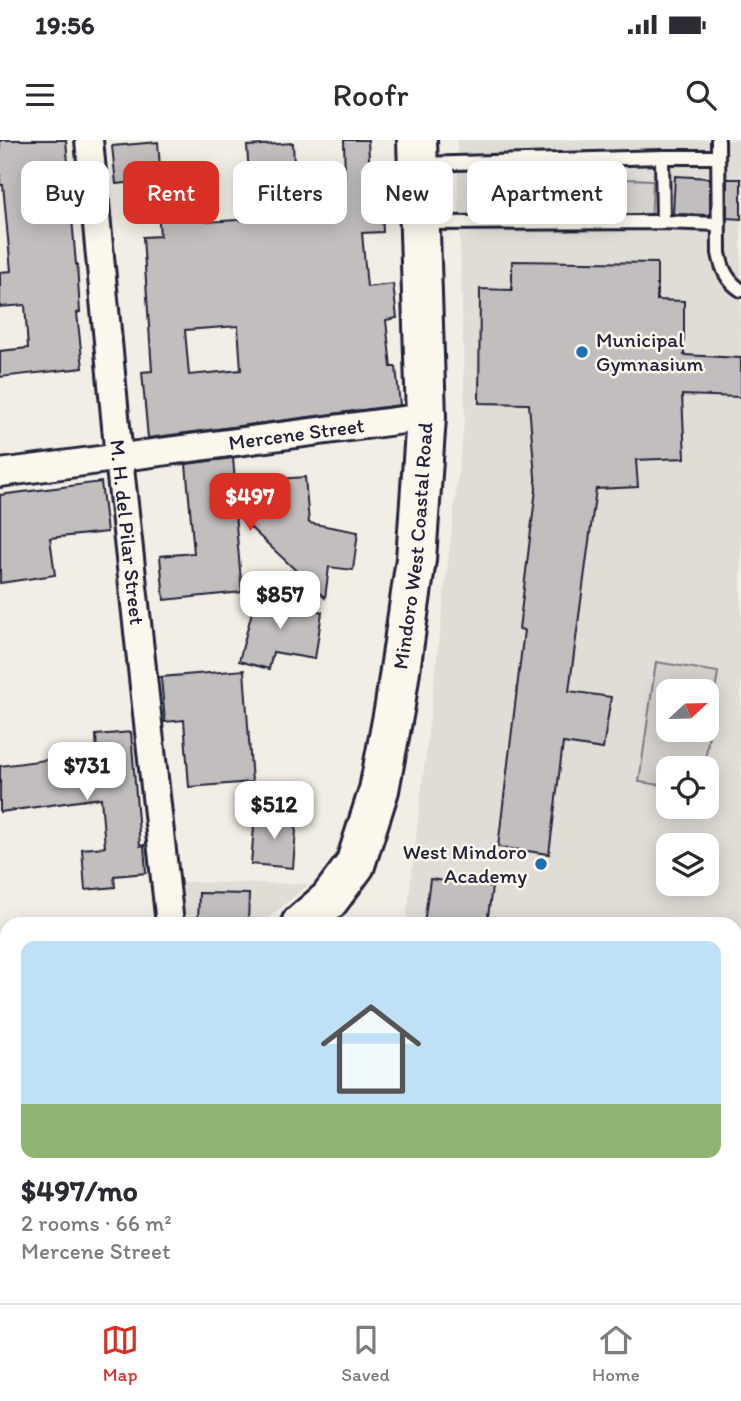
<!DOCTYPE html>
<html lang="en">
<head>
<meta charset="utf-8">
<style>
  :root { --surface:#fff; --page:#f2f2f3; --text:#2b2b33; --muted:#7c7c81; --line:#e1e1e2; --accent:#d93025 }
  body { margin:0; font-family:Itim,sans-serif; background:var(--page); color:var(--text); height:100vh; display:flex; flex-direction:column; font-size:26px; white-space:nowrap }
  * { box-sizing:border-box; margin:0 }
  p { font-size:23px; color:var(--muted) }
  .icon { flex:none; width:38px; height:38px; fill:none; stroke:currentColor; stroke-width:2; stroke-linecap:round; stroke-linejoin:round }
  .map { position:relative; flex:1; overflow:hidden }
  .panel { position:absolute; left:0px; top:777px; width:742px; height:387px; display:flex; flex-direction:column; background:var(--surface); border-radius:21px 21px 0 0; box-shadow:0 4px 18px #0003 }
  .panel>* { flex:none }
  .banner { position:absolute; left:21px; top:21px; width:700px; height:63px; display:flex; gap:14px }
  .needle { width:46px; rotate:68deg }
  .buttons { position:absolute; left:656px; top:539px; display:grid; gap:14px }
  .buttons a { display:grid; place-items:center; width:63px; height:63px; border-radius:14px; background:var(--surface); box-shadow:0 4px 18px #0003; font-size:35px }
  .price { position:absolute; translate:-50% -60px; padding:0 16px; border-radius:14px; background:#fff; color:#222; font-size:23px; line-height:46px; filter:drop-shadow(0 2px 4px #0008) }
  .price::after { content:''; position:absolute; left:50%; top:42px; width:21px; height:16px; margin-left:-10px; background:inherit; clip-path:polygon(0 0,100% 0,50% 100%) }
  .price.active { background:var(--accent); color:#fff }
  ul { padding:0; list-style:none }
  li { display:grid; align-content:center; gap:14px; height:371px; padding:0 21px }
  li+li { border-top:2px solid var(--line) }
  li span { display:grid; place-items:center; height:217px; border-radius:14px; color:#555 }
  li>.icon { margin-inline-start:auto }
  span .icon { width:126px; height:126px; fill:#fffc; stroke-width:1 }
  li b { font-size:30px }
  .tag { padding:0 24px; border-radius:14px; background:var(--surface); box-shadow:0 4px 18px #0003; font-size:24px; line-height:63px }
  .tag.active { background:var(--accent); color:#fff }
  .status { display:flex; justify-content:space-between; align-items:center; height:49px; padding:0 35px; background:var(--surface); direction:ltr }
  .status svg { height:19px; fill:currentColor }
  header { display:flex; justify-content:space-between; align-items:center; height:91px; padding:0 21px; background:var(--surface); font-size:32px; font-weight:600 }
  .menu { display:flex; justify-content:space-around; align-items:center; height:98px; border-top:2px solid var(--line); background:var(--surface); font-size:19px; color:var(--muted) }
  .menu a { display:grid; justify-items:center; gap:4px }
  .menu .active { color:var(--accent) }
  .map>svg:first-child { display:block }
  .built { fill:#e0dcd6; fill-rule:evenodd }
  .green { fill:#d4d1cc; stroke:#7b7a84; stroke-width:2; fill-rule:evenodd }
  .building { fill:#c2bebe; stroke:#22223b; stroke-width:2; fill-rule:evenodd }
  .lines { fill:none; stroke-linecap:round; stroke-linejoin:round }
  .service-casing { stroke:#22223b; stroke-width:18 }
  .minor-casing { stroke:#22223b; stroke-width:32 }
  .primary-casing { stroke:#22223b; stroke-width:44 }
  .path { stroke:#22223b; stroke-width:4.5; stroke-dasharray:7 5; stroke-linecap:butt }
  .service { stroke:#fbf7ec; stroke-width:12 }
  .minor { stroke:#fbf7ec; stroke-width:26 }
  .primary { stroke:#fbf7ec; stroke-width:38 }
  .poi-dot { fill:#1f6fb2; stroke:#fbf7ec; stroke-width:2.5 }
  .labels { text-anchor:middle; stroke-width:5; stroke-linejoin:round; paint-order:stroke }
  .poi-label { font-size:21px; fill:#22223b; stroke:#fbf7ec; text-anchor:start }
  .street-label { font-size:21px; fill:#22223b; stroke:#fbf7ec }
</style>
</head>
<body>
<div class="status"><b>19:56</b><svg viewBox="0 0 49 12"><path d="M0 12V9h3v3zM5 12V6h3v6zM10 12V3h3v9zM15 12V0h3v12zM26 1h20v11H26zM47 4h2v5h-2z"/></svg></div>
<header><svg class="icon" aria-label="menu" viewBox="0 0 24 24"><path d="M4 6h16M4 12h16M4 18h16"/></svg>Roofr<svg class="icon" aria-label="search" viewBox="0 0 24 24"><circle cx="10" cy="10" r="6"/><path d="M15 15l6 6"/></svg></header>
<div class="map">
<svg width="741" height="1163" viewBox="0 0 741 1163">
  <rect width="100%" height="100%" fill="#f2eee5"/>
  <filter id="ink" filterUnits="userSpaceOnUse"><feTurbulence type="fractalNoise" baseFrequency=".0143" numOctaves="2"/><feDisplacementMap in="SourceGraphic" scale="14" xChannelSelector="R" yChannelSelector="G"/><feConvolveMatrix kernelMatrix="1 2 1 2 8 2 1 2 1" color-interpolation-filters="sRGB"/></filter>
  <g filter="url(#ink)">
    <!-- built -->
    <g class="built">
      <path d="M457,0H741V1163H468L469,1157H735V784H406L465,276ZM668,551H707V590H668ZM668,628H707V667H668ZM668,705H707V744H668Z"/>
      <path d="M182,742L309,744L261,784H184Z"/>
      <path d="M7,1104V1157H101L102,1163H0V1105Z"/>
    </g>
    <!-- green -->
    <g class="green">
      <path d="M483,34L653,40L651,85L482,80Z"/>
      <path d="M656,522L718,532L704,628H668V646L639,642ZM707,551V590H668V551Z"/>
    </g>
    <!-- building -->
    <g class="building">
      <path d="M0,0H66L69,34L55,35L58,79L72,78L76,124H77L80,172L77,173L83,228L0,237V211L28,208L25,165L0,167V132L11,131L3,45H0Z"/>
      <path d="M344,0H368L372,71L382,70L383,92L362,93L367,147L393,144L397,178L386,180L391,227H396L400,265L148,298L142,232L152,231L143,97L160,96L156,45L204,41L207,82L252,79L247,6L293,3L295,43L345,39ZM238,186L241,230L189,235L185,190Z"/>
      <path d="M158,2L161,40L116,44L112,6Z"/>
      <path d="M675,36L710,38V75L673,74Z"/>
      <path d="M727,39H741V79L727,78Z"/>
      <path d="M512,121L657,123V160L684,161V215L741,218V257L682,255L685,318L636,320L638,347L596,349L569,551L611,557L603,609L563,603L549,714L498,707L524,490L519,489L536,349L529,264L479,263L480,149L512,150Z"/>
      <path d="M233,318L235,342L305,337L309,383L358,392L353,430L329,427L325,458L235,373L242,452L164,460L160,416L194,413L186,324Z"/>
      <path d="M101,342L107,392L50,398L55,435L0,443V355Z"/>
      <path d="M257,453L322,472L315,519L273,512L269,529L239,521Z"/>
      <path d="M244,530L252,642L189,647L184,580L165,582L161,537Z"/>
      <path d="M131,592L140,706L144,705L146,733L114,736L115,747L85,750L82,709L105,707L101,658L0,672V626L97,613L96,595Z"/>
      <path d="M255,674L297,678L293,728L251,724Z"/>
      <path d="M430,739L492,747L487,784H424Z"/>
      <path d="M199,753L249,754L248,784H198Z"/>
    </g>
    <g class="lines">
      <!-- service casing -->
      <g class="service-casing">
        <g id="service">
          <path d="M718,0L719,113C722,129 727,141 741,150"/>
          <path d="M662,17L663,82"/>
          <path d="M420,24L662,17H717"/>
          <path d="M424,83L663,82L719,84"/>
        </g>
      </g>
      <!-- minor casing -->
      <g class="minor-casing">
        <g id="minor">
          <path id="s1" d="M89,0L119,318L170,784"/>
          <path id="s2" d="M0,333L426,277"/>
          <path d="M0,935H7"/>
        </g>
      </g>
      <!-- primary casing -->
      <g class="primary-casing">
        <g id="primary">
          <path id="s3" d="M301,784L329,760L355,725L379,650L395,565L416,419L426,277L417,0"/>
          <path d="M225,1157L226,1163"/>
        </g>
      </g>
      <!-- path -->
      <path class="path" d="M0,1111H7"/>
      <!-- service -->
      <use href="#service" class="service"/>
      <!-- minor -->
      <use href="#minor" class="minor"/>
      <!-- primary -->
      <use href="#primary" class="primary"/>
    </g>
  </g>
  <!-- markers -->
  <g class="poi-dot">
    <circle cx="582" cy="212" r="7"/>
    <circle cx="541" cy="724" r="7"/>
  </g>
  <g class="labels">
    <!-- poi labels -->
    <g class="poi-label">
      <text x="596" y="207">Municipal<tspan x="596" dy="24">Gymnasium</tspan></text>
      <text x="527" y="719" text-anchor="end">West Mindoro<tspan x="527" dy="24">Academy</tspan></text>
    </g>
    <!-- street labels -->
    <g class="street-label">
      <text dy="7" stroke="none"><textPath href="#s2" startOffset="299">Mercene Street</textPath></text>
      <text dy="7" stroke="none"><textPath href="#s1" startOffset="394">M. H. del Pilar Street</textPath></text>
      <text dy="7" stroke="none"><textPath href="#s3" startOffset="406">Mindoro West Coastal Road</textPath></text>
    </g>
  </g>
</svg>
<div class="buttons">
<a><svg class="needle" viewBox="-14 -14 28 28"><path d="M0-13l5 13h-10z" fill="#e53935"/><path d="M0 13l5-13h-10z" fill="#7c7c81"/></svg></a>
<a><svg class="icon" aria-label="locate" viewBox="0 0 24 24"><circle cx="12" cy="12" r="6"/><path d="M12 2v4M12 18v4M2 12h4M18 12h4"/></svg></a>
<a><svg class="icon" aria-label="layers" viewBox="0 0 24 24"><path d="M12 4l9 5-9 5-9-5zM3 14l9 5 9-5"/></svg></a>
</div>
<b class="price active" style="left:250px;top:393px">$497</b>
<b class="price" style="left:280px;top:491px">$857</b>
<b class="price" style="left:87px;top:662px">$731</b>
<b class="price" style="left:274px;top:701px">$512</b>
<div class="banner">
<a class="tag">Buy</a>
<a class="tag active">Rent</a>
<a class="tag">Filters</a>
<a class="tag">New</a>
<a class="tag">Apartment</a>
</div>
<section class="panel">
<ul>
<li><span style="background:linear-gradient(#bfe0f5 75%,#8fb573 0)"><svg class="icon" aria-label="home" viewBox="0 0 24 24"><path d="M3 11l9-7 9 7M6 9v11h12V9"/></svg></span><div><b>$497/mo</b><p>2 rooms · 66 m²</p><p>Mercene Street</p></div></li>
</ul>
</section>
</div>
<nav class="menu">
<a class="active"><svg class="icon" aria-label="map" viewBox="0 0 24 24"><path d="M3 6l6-2 6 2 6-2v14l-6 2-6-2-6 2zM9 4v14M15 6v14"/></svg>Map</a>
<a><svg class="icon" aria-label="saved" viewBox="0 0 24 24"><path d="M7 4h10v16l-5-4-5 4z"/></svg>Saved</a>
<a><svg class="icon" aria-label="home" viewBox="0 0 24 24"><path d="M3 11l9-7 9 7M6 9v11h12V9"/></svg>Home</a>
</nav>
</body>
</html>
